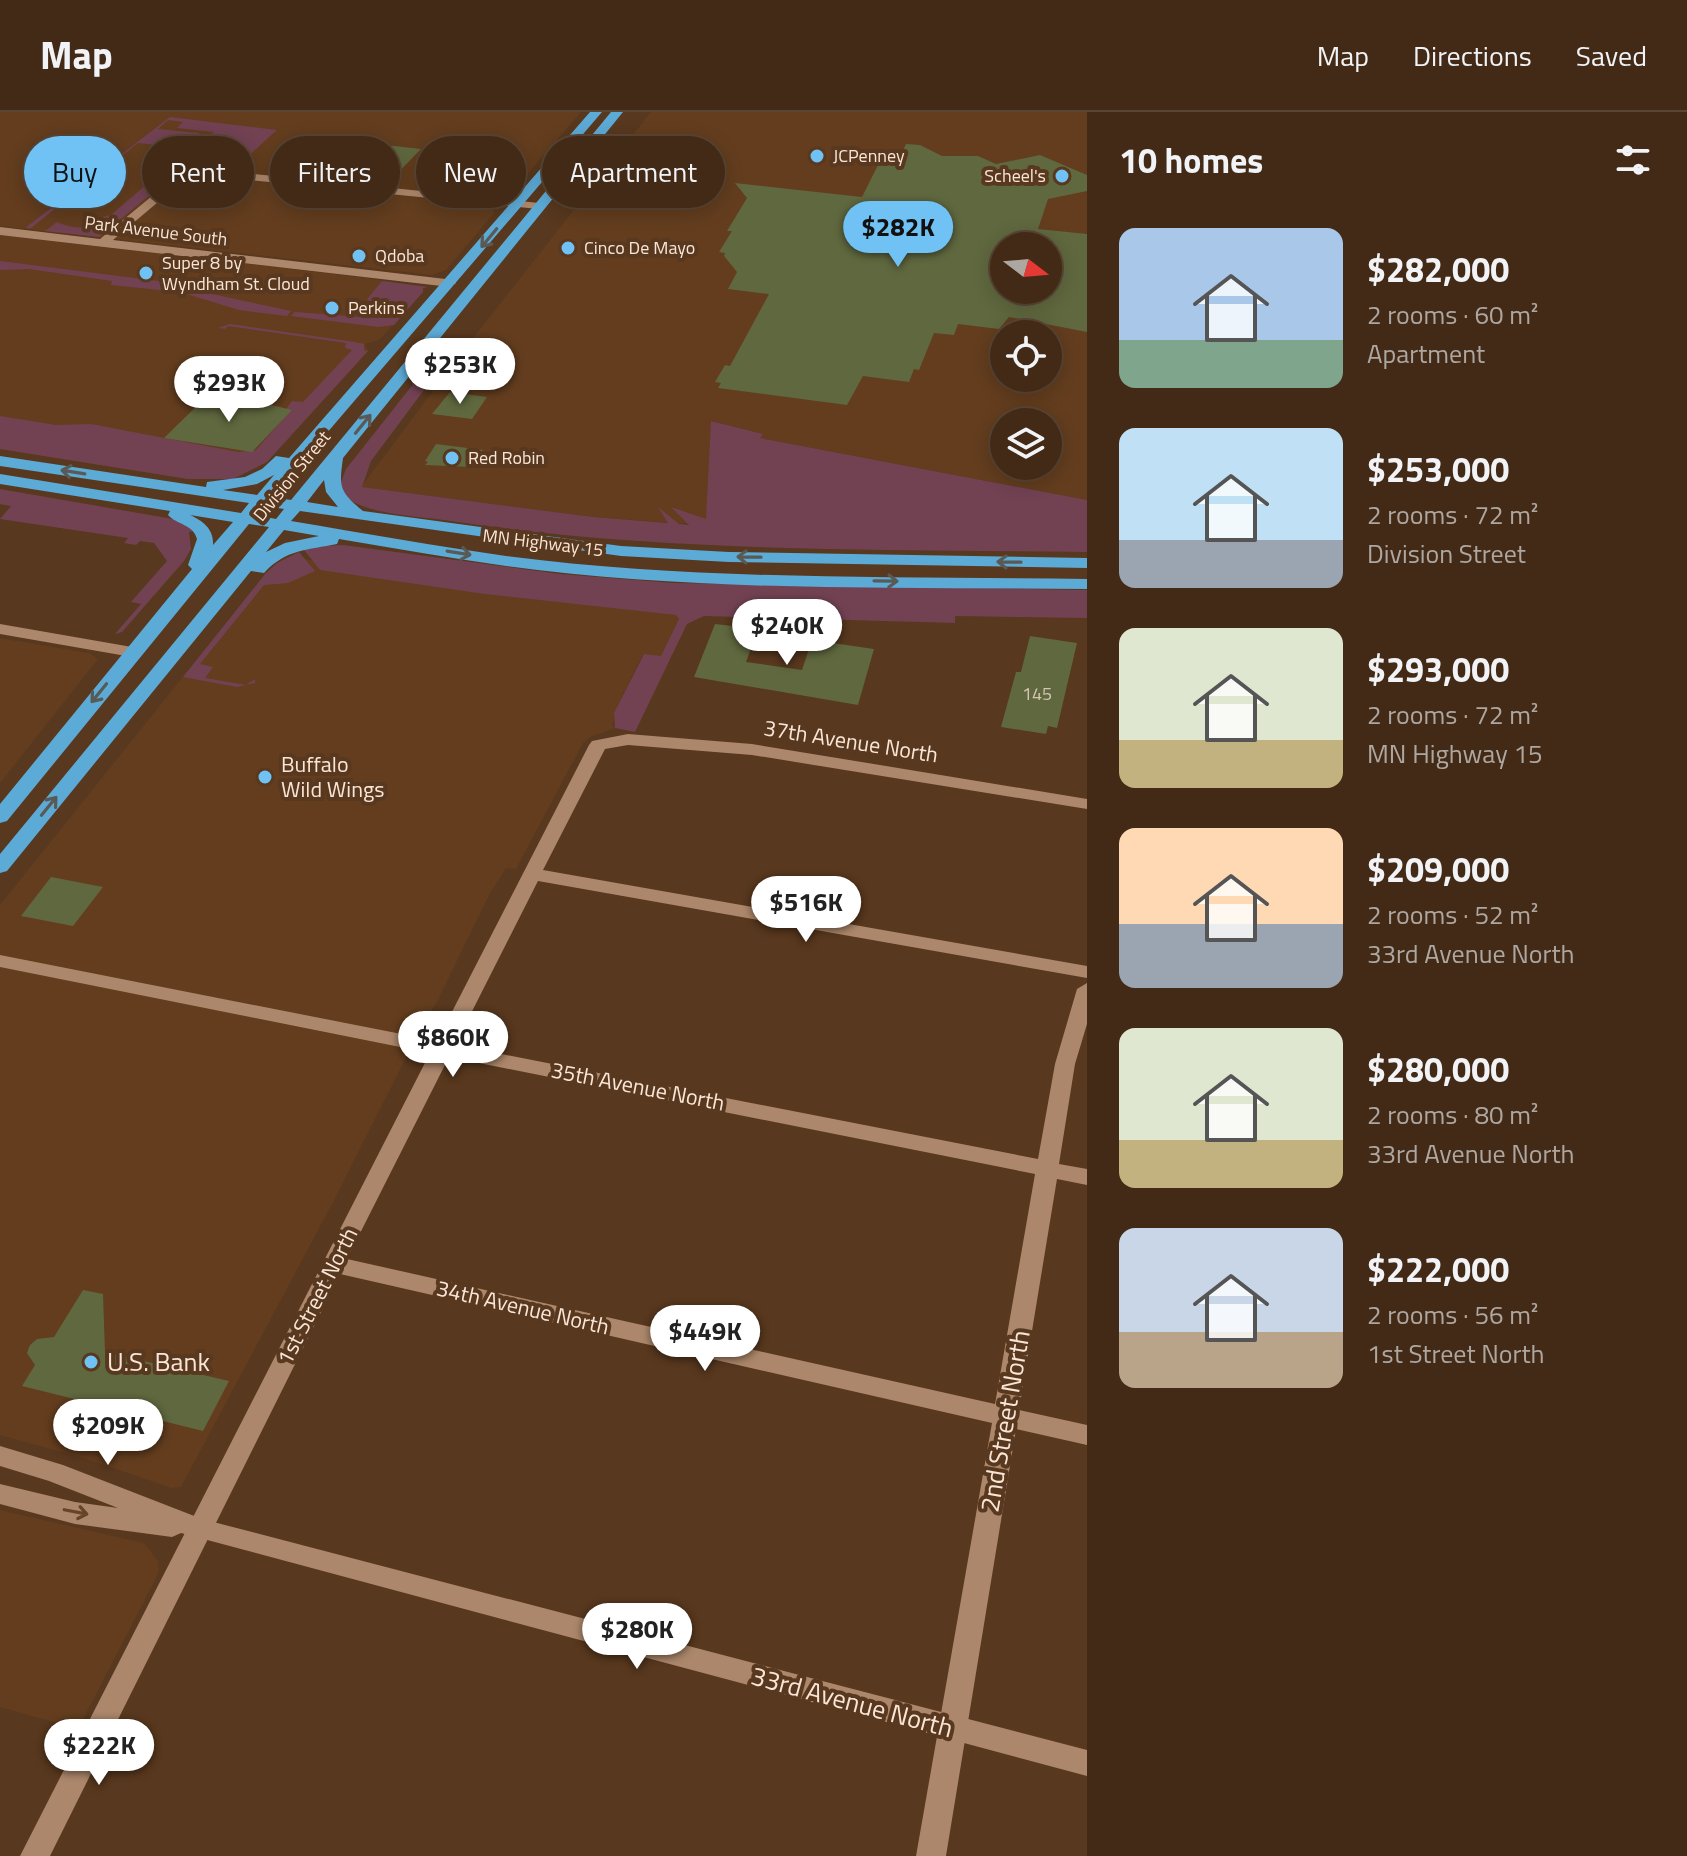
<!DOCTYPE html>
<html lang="en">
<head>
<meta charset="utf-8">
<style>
  :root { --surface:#422a16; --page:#4c3623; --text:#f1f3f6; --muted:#aea7a1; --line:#5a4635; --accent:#70c1f4 }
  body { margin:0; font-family:"Titillium Web",sans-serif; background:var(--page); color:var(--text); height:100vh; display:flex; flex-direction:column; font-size:30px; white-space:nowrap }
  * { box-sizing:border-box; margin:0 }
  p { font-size:26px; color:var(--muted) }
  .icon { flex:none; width:44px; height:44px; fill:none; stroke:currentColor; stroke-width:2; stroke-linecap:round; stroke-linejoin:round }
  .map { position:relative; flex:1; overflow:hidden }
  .side { display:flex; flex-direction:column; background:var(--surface); width:600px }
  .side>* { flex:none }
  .guide { position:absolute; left:24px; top:24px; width:760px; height:72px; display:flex; gap:16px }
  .needle { width:52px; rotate:106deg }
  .controls { position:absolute; left:990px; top:120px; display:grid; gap:16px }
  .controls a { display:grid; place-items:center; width:72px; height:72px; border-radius:50%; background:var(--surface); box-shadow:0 4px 20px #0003,0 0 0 2px var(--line); font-size:40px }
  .price { position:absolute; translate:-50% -68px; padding:0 18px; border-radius:28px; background:#fff; color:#222; font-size:26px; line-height:52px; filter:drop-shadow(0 2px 4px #0008) }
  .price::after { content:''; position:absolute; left:50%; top:48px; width:24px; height:18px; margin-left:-12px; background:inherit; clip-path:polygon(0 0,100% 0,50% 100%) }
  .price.active { background:var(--accent); color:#111 }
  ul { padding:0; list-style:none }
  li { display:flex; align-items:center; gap:24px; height:200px; padding:0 32px }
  li span { display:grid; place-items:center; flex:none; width:224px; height:160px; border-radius:16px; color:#555 }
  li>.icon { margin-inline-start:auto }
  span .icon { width:96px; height:96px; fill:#fffc; stroke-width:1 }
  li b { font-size:34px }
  h2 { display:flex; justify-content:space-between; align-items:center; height:96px; padding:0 32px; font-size:34px }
  .pill { padding:0 28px; border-radius:36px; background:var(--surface); box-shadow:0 4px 20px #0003,0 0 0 2px var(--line); font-size:28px; line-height:72px }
  .pill.active { background:var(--accent); color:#111 }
  header { display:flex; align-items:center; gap:48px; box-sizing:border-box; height:112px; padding:0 40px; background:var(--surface); border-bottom:2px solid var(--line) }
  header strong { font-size:38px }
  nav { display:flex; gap:44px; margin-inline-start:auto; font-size:28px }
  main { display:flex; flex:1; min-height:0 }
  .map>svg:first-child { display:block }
  .built { fill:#633d1e; fill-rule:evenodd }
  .green { fill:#724253 }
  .building { fill:#60683f; fill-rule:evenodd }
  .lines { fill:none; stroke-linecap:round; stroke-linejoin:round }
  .minor { fill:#ac876b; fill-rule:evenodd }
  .tertiary { fill:#ac876b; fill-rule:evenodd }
  .trunk { fill:#5caad6; fill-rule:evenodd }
  .oneway { stroke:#595a55 }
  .oneway2 { stroke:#65442a }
  .poi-dot { fill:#70c1f4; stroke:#58381e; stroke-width:3 }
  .labels { text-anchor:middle; stroke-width:8; stroke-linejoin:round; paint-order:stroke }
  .far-poi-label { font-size:18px; fill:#fae6d7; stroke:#58381e; text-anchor:start }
  .far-street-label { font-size:18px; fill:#fae6d7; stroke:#58381e }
  .number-label { font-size:18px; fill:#d4c6b1 }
  .street-label { font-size:22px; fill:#fae6d7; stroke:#58381e }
  .poi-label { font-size:22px; fill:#fae6d7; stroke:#58381e; text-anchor:start }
  .near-poi-label { font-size:26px; fill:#fae6d7; stroke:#58381e; text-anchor:start }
  .near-street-label { font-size:26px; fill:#fae6d7; stroke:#58381e }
</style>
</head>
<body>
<header>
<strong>Map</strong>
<nav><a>Map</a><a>Directions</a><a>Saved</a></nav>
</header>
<main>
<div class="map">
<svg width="1087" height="1744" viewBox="0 0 1087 1744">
  <rect width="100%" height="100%" fill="#58381e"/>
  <!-- built -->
  <g class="built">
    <path d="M0,0H581L512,80L500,83L491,94L494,101L446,158L432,163L0,114Z"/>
    <path d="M651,0H1087V388L759,326L763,322L712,309L706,413L593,405L361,375L462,240ZM1004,134H1048V178H1004ZM1004,222H1048V266H1004ZM1004,310H1048V354H1004Z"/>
    <path d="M0,123L366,166L428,175L423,176V180L379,228L365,232L368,239L267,350L233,367H188L0,337Z"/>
    <path d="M286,445L686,494L661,545L643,542L620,588L612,613L615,616L590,625L583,631L516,757L506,756L489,783L438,888L418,922L330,1096L181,1375L172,1376L83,1346L0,1323V793L266,461Z"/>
    <path d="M0,526L89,541L98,547L0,671Z"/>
    <path d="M0,1398L144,1431L158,1449L159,1459L154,1470L78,1617L0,1595Z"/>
  </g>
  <!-- green -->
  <g class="green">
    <path d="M170,5L277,18L234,57L205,54L213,43L191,40L214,20L177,16L183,10L168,8L158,17L199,21L200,24L186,36L138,31L31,116H25Z"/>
    <path d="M178,45L191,49L99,125L45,119L57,110C71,117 92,118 106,109L103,105L111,103Z"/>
    <path d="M0,149L206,175L214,178L212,182L291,199L287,204L239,198L180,180L111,173L112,169L29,157L0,158Z"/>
    <path d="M382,169L428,175L423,176V180L394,213L378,215L291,204L295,200L362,205L372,194L367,187Z"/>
    <path d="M230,212L355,230L364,232V238L368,239L267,350L233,367H188L0,337V304L56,313L91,312L238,340L256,338L291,298L286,297L292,289L303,290L352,238L345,236L346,231L228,214L225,217L218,216Z"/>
    <path d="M433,266L371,349L362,375L593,405L668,411L658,395L679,412L689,413L671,395L706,407L711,309L763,322L760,326L1087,388V440C877,437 666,441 458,410C423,404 376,405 346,386L340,373L346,357L414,271Z"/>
    <path d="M0,377L173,407L195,419L189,420L191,437L184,449L122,520L115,522L141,492L131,490L167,449L154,431L140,429L136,433L124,431L128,426L0,407L11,394L0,392Z"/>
    <path d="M343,433L560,462L673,471L1087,478V506L955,504V511L704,504L687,512L635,620L615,616L614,601L644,542L661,544L679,507L676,503L485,482L320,458L304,438L306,435Z"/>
    <path d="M299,440L315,459L288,471L264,473L200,552L213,555L205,566L246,573L255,567V571L237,575L183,565L266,461L277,451Z"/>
  </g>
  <!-- building -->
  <g class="building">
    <path d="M349,29L421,37L390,69L297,59L327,31L345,33Z"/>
    <path d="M906,32L920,33L942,44H978L996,52L1040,43L1087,63V79L1048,87L1038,117L1087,122V220L1009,205L999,217L958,212L954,223L934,221L919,258L914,257L909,270L863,264L847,293L718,276L721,271L715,270L725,253L730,254L769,182L728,177L737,160L724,144L725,141L719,140L732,119H727L747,86L735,71L862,85L884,41L901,43ZM1004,134H1048V178H1004Z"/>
    <path d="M450,280L487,285L472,307L432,302Z"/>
    <path d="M206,285L251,288L292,298L252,340L164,326Z"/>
    <path d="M436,332L483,338L472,355L425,353L428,350L425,349Z"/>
    <path d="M715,512L758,517L746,550L802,558L812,528L874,537L858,593L694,565Z"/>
    <path d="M1030,524L1077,531L1057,616L1048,614L1046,622L1001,615L1016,560H1021Z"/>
    <path d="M51,765L103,775L73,814L21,804Z"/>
    <path d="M83,1178L103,1182L105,1240L229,1269L203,1319L22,1274L35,1253L27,1241L30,1233L37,1227L54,1225Z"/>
  </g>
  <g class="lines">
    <!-- minor -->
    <g class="minor">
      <path d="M196,56L539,91L545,94L539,97L198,63L183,69L113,128L454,168L456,171L450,175L0,123V115L100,127L175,65Z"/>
      <path d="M0,512L132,535L140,540L132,545L0,522Z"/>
      <path d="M628,622L752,632L1087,687V697L752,643L628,633L605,637L543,758L1087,854V866L538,769L455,933L1038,1047L1055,952L1077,877L1087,871V912L1075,952L1059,1052L1087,1057V1073L1057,1067L1019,1298L1087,1313V1333L1016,1317L946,1744H916L992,1311L340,1162L50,1744H20L430,941L0,855V843L437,929L589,633L592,629ZM449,945L1035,1062L995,1292L347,1147Z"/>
    </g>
    <!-- tertiary -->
    <path class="tertiary" d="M0,1334L63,1353L202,1407L1087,1638V1664L181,1421L172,1425L75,1412L0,1392V1372L75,1390L118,1396L49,1369L0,1354Z"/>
    <!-- trunk -->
    <path class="trunk" d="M590,0H602L272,385L291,388L611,0H623L343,346C339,375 339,379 363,399L621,434L729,440L1087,446V456L729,450L621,444L300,399L291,409C363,421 435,434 506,444C698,469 894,464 1087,467V477C894,475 697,480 506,454C450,446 394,436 339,427L337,432C308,438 286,437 264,461L251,459L7,759L0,761V742L269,415L249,412L7,709L0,711V692L192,457L188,453L197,427C193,412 177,413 168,403L170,399L0,372V362L241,401L249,391L0,354V344L206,375L207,370L245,365L262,357L276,344L289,346ZM274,363L257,383L223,378L257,372ZM324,368L326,380L338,395L307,390ZM265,394L284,397L276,407L256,403ZM190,403L233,410L213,433C214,417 203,409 190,403ZM284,418L319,424L285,431L266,440Z"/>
  </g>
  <!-- one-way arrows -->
  <defs><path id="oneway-shaft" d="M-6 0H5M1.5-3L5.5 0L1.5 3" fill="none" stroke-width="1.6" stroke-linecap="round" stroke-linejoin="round" transform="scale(2)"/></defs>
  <g class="oneway">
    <use href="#oneway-shaft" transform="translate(489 126) rotate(130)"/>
    <use href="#oneway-shaft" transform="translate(363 312) rotate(-51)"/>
    <use href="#oneway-shaft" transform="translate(73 360) rotate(-171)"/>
    <use href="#oneway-shaft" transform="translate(459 441) rotate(9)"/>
    <use href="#oneway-shaft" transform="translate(749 445) rotate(-179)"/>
    <use href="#oneway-shaft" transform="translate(1009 450) rotate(-179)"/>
    <use href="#oneway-shaft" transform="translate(886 469) rotate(1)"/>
    <use href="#oneway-shaft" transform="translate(99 581) rotate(129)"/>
    <use href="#oneway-shaft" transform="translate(49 694) rotate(-51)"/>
  </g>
  <use class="oneway2" href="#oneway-shaft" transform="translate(76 1400) rotate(11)"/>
  <!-- markers -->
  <g class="poi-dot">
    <circle cx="817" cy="44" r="8"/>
    <circle cx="1062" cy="64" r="8"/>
    <circle cx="568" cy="136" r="8"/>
    <circle cx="359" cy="144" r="8"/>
    <circle cx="146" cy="161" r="8"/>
    <circle cx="332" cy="196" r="8"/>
    <circle cx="452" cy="346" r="8"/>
    <circle cx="265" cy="665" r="8"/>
    <circle cx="91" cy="1250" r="8"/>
  </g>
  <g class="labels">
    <!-- far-poi labels -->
    <g class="far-poi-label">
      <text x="833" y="50">JCPenney</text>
      <text x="1046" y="70" text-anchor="end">Scheel's</text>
      <text x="584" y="142">Cinco De Mayo</text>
      <text x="375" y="150">Qdoba</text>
      <text x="162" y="157">Super 8 by<tspan x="162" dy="21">Wyndham St. Cloud</tspan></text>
      <text x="348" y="202">Perkins</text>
      <text x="468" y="352">Red Robin</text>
    </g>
    <!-- far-street labels -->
    <g class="far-street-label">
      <text transform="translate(156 119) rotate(7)" y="6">Park Avenue South</text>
      <text transform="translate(292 364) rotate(-51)" y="6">Division Street</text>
      <text transform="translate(543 431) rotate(7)" y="6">MN Highway 15</text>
    </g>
    <!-- number labels -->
    <g class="number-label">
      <text x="1037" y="588">145</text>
    </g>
    <!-- street labels -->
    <g class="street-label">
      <text transform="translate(851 629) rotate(9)" y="8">37th Avenue North</text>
      <text transform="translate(638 974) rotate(11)" y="8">35th Avenue North</text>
      <text transform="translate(317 1184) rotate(-63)" y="8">1st Street North</text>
      <text transform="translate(523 1195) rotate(13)" y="8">34th Avenue North</text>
    </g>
    <!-- poi labels -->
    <g class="poi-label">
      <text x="281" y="660">Buffalo<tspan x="281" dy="25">Wild Wings</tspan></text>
    </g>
    <!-- near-poi labels -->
    <g class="near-poi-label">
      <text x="107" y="1259">U.S. Bank</text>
    </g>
    <!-- near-street labels -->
    <g class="near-street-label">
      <text transform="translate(1005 1309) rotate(-80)" y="9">2nd Street North</text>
      <text transform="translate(852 1590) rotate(15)" y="9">33rd Avenue North</text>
    </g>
  </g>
</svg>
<div class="controls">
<a><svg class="needle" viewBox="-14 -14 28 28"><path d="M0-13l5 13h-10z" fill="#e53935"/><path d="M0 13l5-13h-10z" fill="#aea7a1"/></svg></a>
<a><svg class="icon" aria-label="locate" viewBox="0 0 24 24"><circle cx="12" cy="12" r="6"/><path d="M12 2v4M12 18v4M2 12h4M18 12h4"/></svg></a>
<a><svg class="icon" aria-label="layers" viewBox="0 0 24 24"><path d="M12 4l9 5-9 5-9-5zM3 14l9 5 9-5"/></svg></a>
</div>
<b class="price active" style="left:898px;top:157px">$282K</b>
<b class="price" style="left:460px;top:294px">$253K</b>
<b class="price" style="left:229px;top:312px">$293K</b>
<b class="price" style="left:787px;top:555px">$240K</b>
<b class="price" style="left:806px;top:832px">$516K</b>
<b class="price" style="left:453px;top:967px">$860K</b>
<b class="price" style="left:705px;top:1261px">$449K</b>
<b class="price" style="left:108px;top:1355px">$209K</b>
<b class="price" style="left:637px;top:1559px">$280K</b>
<b class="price" style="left:99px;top:1675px">$222K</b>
<div class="guide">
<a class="pill active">Buy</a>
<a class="pill">Rent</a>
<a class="pill">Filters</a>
<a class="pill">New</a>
<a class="pill">Apartment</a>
</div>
</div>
<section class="side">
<h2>10 homes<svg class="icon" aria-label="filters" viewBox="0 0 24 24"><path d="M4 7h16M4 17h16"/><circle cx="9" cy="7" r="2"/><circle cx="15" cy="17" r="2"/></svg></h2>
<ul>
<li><span style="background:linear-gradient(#a9c7e8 70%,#7fa58c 0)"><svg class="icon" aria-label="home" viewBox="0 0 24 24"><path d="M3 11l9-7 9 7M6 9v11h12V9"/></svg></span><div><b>$282,000</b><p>2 rooms · 60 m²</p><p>Apartment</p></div></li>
<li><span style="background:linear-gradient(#bfe0f5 70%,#9aa5b1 0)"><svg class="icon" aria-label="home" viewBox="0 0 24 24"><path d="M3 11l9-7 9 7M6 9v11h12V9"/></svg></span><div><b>$253,000</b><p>2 rooms · 72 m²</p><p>Division Street</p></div></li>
<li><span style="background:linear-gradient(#dfe7d0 70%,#c2b280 0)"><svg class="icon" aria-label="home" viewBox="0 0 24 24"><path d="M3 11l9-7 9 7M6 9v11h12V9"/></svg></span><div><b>$293,000</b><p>2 rooms · 72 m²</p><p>MN Highway 15</p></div></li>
<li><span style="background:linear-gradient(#ffd9b3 60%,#9aa5b1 0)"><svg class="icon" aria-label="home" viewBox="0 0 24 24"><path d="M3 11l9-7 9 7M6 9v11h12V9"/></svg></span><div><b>$209,000</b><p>2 rooms · 52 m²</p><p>33rd Avenue North</p></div></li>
<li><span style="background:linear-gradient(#dfe7d0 70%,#c2b280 0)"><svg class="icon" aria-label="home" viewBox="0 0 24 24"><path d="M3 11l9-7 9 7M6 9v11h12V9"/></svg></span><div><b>$280,000</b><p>2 rooms · 80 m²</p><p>33rd Avenue North</p></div></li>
<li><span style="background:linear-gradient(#c9d6e8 65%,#b9a48a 0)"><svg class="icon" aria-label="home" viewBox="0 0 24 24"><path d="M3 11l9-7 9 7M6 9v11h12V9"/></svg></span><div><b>$222,000</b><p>2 rooms · 56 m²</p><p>1st Street North</p></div></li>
</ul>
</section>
</main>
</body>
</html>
